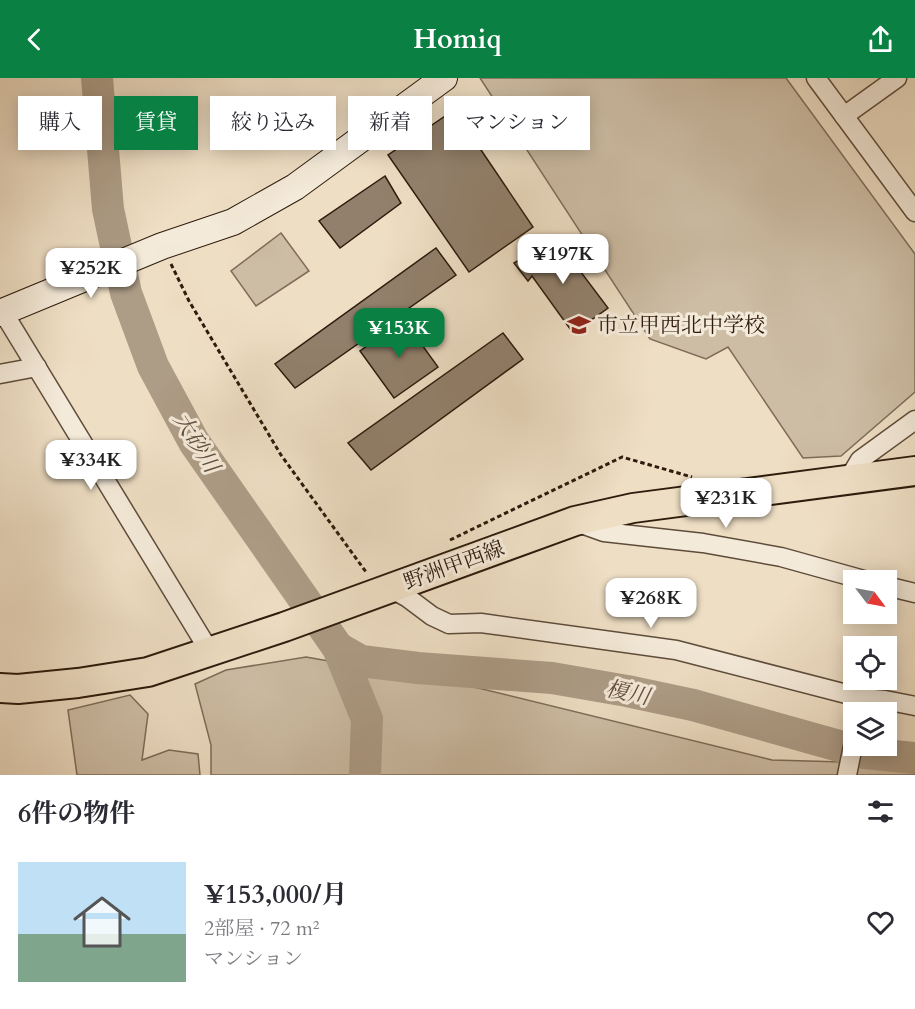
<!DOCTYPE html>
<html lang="ja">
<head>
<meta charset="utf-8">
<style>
  :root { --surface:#fff; --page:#f2f2f3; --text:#2b2b33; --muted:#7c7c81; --accent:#0b8043 }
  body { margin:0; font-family:Cardo,"Noto Serif JP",serif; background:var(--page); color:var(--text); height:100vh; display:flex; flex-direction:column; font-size:22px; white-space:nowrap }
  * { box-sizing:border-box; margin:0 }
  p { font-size:20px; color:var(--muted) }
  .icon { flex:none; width:33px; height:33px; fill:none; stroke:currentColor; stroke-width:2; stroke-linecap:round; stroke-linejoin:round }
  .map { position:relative; height:697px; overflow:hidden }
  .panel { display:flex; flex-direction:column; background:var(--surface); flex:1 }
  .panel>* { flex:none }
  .hud { position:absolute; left:18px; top:18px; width:600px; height:54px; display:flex; gap:12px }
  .needle { width:39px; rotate:122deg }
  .fabs { position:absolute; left:843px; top:492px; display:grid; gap:12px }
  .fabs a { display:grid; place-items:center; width:54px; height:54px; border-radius:0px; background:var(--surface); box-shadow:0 3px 15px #0003; font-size:30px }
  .price { position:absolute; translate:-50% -51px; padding:0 14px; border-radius:12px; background:#fff; color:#222; font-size:20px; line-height:39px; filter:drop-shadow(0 2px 3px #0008) }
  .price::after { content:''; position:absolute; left:50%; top:36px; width:18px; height:14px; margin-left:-9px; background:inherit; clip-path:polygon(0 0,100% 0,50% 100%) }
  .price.on { background:var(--accent); color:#fff }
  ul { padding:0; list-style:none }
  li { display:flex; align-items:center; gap:18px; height:150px; padding:0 18px }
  li span { display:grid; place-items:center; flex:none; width:168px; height:120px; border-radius:0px; color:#555 }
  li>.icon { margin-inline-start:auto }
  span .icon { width:72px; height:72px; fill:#fffc; stroke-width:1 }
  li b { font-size:26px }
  h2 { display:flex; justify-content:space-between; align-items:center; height:72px; padding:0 18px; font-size:26px }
  .tag { padding:0 21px; border-radius:0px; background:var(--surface); box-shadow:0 3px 15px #0003; font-size:21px; line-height:54px }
  .tag.on { background:var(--accent); color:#fff }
  header { display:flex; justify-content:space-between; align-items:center; height:78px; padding:0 18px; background:var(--accent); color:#fff; font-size:27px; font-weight:800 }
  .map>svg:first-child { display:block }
  .green { fill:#cdbda5; stroke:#7e6c59; stroke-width:1.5 }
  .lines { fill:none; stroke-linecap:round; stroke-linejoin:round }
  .river { stroke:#ad9c86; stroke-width:32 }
  .building { fill:#92806c; stroke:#2e1b0d; stroke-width:1.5 }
  .street-casing { stroke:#5e4c3b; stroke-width:21 }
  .secondary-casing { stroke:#2e1b0d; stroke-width:28 }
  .primary-casing { stroke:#2e1b0d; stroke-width:32 }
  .path { stroke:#2e1b0d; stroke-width:3; stroke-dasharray:4.5 3; stroke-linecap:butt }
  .street { stroke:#f4ead9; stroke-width:18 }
  .secondary { stroke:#f4ead9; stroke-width:26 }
  .primary { stroke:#eedec4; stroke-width:28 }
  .labels { text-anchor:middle; stroke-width:6; stroke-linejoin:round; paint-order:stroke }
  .poi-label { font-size:21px; fill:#2e1b0d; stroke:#f4ead9; text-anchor:start }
  .street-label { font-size:21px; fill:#2e1b0d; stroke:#f4ead9 }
  .water-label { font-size:22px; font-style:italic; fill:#614f3d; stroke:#f4ead9 }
</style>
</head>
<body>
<header><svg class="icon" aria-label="back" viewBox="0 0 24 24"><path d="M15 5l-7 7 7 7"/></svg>Homiq<svg class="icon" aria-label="share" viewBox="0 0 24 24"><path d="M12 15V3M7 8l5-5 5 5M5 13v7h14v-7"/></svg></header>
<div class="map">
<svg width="915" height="697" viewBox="0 0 915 697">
  <rect width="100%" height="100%" fill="#eedec4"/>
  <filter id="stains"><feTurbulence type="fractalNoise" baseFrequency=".00333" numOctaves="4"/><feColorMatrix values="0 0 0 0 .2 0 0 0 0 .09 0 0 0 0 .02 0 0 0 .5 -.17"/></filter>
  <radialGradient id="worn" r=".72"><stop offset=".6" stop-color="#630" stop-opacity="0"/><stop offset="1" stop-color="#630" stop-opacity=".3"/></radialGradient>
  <!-- green -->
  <g class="green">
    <path d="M480,0H786L915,176V314L841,378L803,380L728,269L706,281L650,261Z"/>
    <path d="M281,155L309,193L256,228L231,193Z"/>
    <path d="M306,579L466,607L772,682L915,686V697H211V667L195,606L226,592Z"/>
    <path d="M130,617L148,636L142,682L169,672L198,676L200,697H77L68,632Z"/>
  </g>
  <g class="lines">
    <!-- river -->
    <g class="river">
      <path d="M97,0L108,131L126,215L153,288L194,364L338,570L367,641L365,697"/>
      <path d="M338,570L361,583L418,590L552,600L627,613L693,627L864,675L915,680"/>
    </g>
  </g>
  <!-- building -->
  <g class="building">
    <path d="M454,32L533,149L469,194L388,77Z"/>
    <path d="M385,98L401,125L340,170L319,143Z"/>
    <path d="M556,161L608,230L573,255L532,198L528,203L514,185Z"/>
    <path d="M436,170L456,197L295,310L275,286Z"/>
    <path d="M404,242L438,289L394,320L360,273Z"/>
    <path d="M503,255L523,281L371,392L348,365Z"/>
  </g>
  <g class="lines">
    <!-- street casing -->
    <g class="street-casing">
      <g id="street">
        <path d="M816,0L915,134"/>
        <path d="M844,38L897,0"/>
        <path d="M3,234L210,574"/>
        <path d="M0,296L37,289"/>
        <path d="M848,402L860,382L915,342"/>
        <path d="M576,444L604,454L703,465L781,479L864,502"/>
        <path d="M886,508L915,515"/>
        <path d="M390,510L408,520L432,538L449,546L481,545L676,572L862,620L859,634"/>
        <path d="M862,620L885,622L915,628"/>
        <path d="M847,697L854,663"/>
      </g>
    </g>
    <!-- secondary casing -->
    <g class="secondary-casing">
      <path id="secondary" d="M0,235L162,168L233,144L295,109L444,0"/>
    </g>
    <!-- primary casing -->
    <g class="primary-casing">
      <path id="primary" d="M0,610L18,611L78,605L148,594L284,549L575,443L633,430L915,393"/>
    </g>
    <!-- path -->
    <g class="path">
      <path d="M171,186L189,223L281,377L366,494"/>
      <path d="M450,462L622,379L692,399"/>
    </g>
    <!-- street -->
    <use href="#street" class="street"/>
    <!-- secondary -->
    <use href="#secondary" class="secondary"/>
    <!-- primary -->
    <use href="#primary" class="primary"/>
  </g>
  <!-- icons -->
  <defs>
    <g id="school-bare" transform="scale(1.8)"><path d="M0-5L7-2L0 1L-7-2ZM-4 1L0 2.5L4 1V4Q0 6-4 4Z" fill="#8f2418" stroke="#f4ead9" stroke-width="2.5" paint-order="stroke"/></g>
  </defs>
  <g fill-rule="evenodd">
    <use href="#school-bare" x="579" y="247"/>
  </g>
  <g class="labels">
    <!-- poi labels -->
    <g class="poi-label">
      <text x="597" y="254">市立甲西北中学校</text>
    </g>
    <!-- street labels -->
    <g class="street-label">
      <text transform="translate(454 487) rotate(-20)" y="7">野洲甲西線</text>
    </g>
    <!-- water labels -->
    <g class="water-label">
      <text transform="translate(197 364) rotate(58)" y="8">大砂川</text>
      <text transform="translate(628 614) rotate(12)" y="8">榎川</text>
    </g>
  </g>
  <rect width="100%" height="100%" filter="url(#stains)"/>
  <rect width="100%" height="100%" fill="url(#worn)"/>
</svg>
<div class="fabs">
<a><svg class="needle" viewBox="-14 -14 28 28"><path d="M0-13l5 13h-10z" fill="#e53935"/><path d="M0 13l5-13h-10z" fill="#7c7c81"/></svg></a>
<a><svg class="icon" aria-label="locate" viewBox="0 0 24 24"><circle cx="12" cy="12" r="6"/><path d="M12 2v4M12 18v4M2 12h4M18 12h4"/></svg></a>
<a><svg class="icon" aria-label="layers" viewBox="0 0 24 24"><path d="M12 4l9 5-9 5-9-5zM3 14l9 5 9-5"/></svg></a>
</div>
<b class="price" style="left:563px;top:207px">¥197K</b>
<b class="price" style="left:91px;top:221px">¥252K</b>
<b class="price on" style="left:399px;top:281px">¥153K</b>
<b class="price" style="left:91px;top:413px">¥334K</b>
<b class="price" style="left:726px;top:451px">¥231K</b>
<b class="price" style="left:651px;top:551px">¥268K</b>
<div class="hud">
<a class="tag">購入</a>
<a class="tag on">賃貸</a>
<a class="tag">絞り込み</a>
<a class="tag">新着</a>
<a class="tag">マンション</a>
</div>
</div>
<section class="panel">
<h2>6件の物件<svg class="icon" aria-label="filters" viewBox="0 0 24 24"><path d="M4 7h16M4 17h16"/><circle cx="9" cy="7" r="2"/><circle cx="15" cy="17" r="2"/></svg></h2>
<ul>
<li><span style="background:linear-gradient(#bfe0f5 60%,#7fa58c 0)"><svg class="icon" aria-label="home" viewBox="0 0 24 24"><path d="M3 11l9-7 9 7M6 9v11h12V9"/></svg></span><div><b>¥153,000/月</b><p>2部屋 · 72 m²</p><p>マンション</p></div><svg class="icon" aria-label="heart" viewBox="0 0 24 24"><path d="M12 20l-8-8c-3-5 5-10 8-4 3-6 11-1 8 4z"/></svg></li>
</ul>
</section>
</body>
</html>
